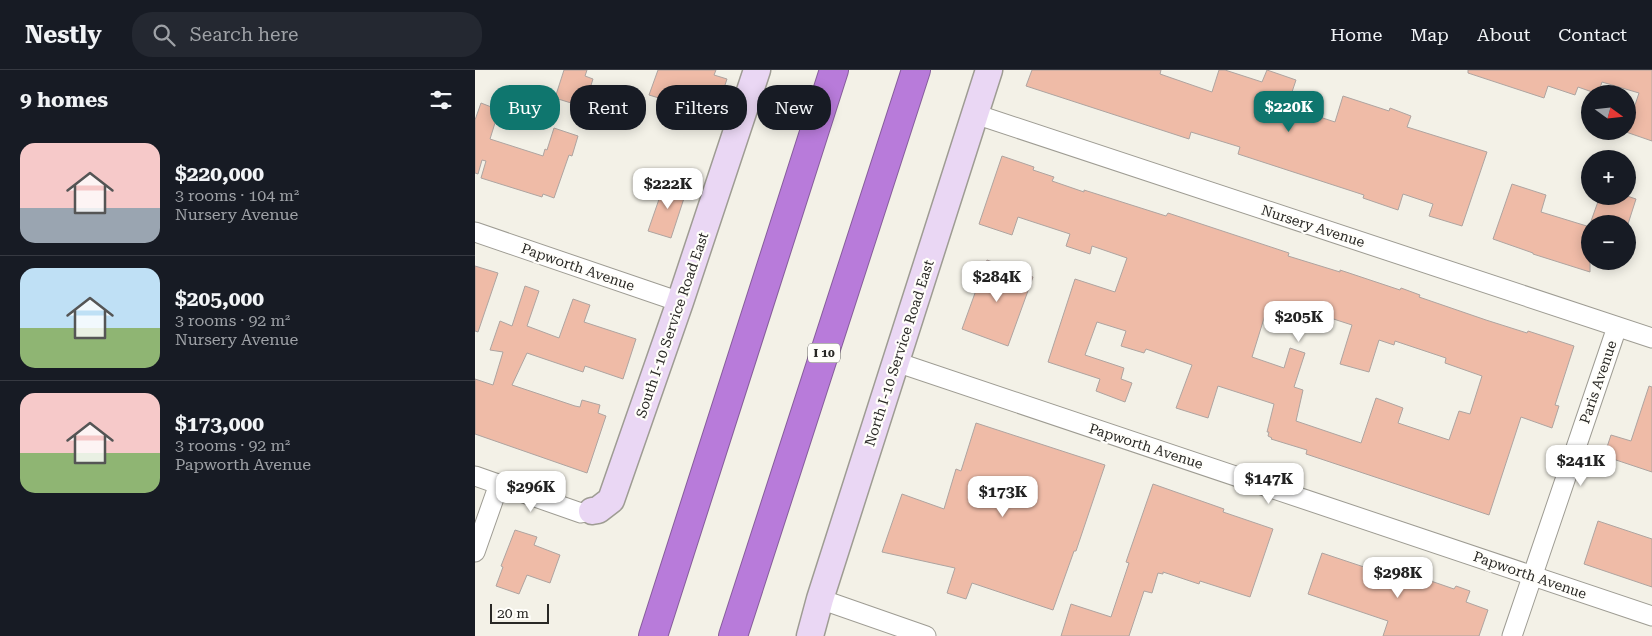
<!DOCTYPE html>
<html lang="en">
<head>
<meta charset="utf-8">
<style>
  :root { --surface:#171b24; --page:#242831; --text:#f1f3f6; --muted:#9ea1a6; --line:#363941; --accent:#0f766e }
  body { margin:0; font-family:"Roboto Serif",serif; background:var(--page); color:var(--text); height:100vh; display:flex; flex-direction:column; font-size:19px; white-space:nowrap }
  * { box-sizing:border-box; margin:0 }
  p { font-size:16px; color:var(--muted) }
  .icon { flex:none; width:28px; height:28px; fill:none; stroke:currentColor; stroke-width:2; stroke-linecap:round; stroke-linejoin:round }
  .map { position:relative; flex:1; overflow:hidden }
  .sheet { display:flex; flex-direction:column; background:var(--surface); width:475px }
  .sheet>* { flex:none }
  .top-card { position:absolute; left:15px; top:15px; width:475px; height:45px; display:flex; gap:10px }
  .needle { width:32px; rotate:105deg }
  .fabs { position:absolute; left:1106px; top:15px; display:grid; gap:10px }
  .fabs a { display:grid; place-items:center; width:55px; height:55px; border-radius:50%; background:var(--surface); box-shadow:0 2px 12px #0003; font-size:25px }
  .scale { position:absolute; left:15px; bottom:12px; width:59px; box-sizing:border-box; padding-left:5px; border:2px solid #292825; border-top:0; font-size:14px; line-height:18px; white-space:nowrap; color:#292825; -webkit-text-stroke:4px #fffefa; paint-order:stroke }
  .price { position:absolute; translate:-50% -42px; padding:0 11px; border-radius:10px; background:#fff; color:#222; font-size:16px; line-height:32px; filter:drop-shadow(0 1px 2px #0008) }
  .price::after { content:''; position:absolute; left:50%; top:30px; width:15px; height:11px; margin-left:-8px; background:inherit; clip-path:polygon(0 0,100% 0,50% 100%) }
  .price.current { background:var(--accent); color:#fff }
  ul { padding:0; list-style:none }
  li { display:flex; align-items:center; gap:15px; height:125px; padding:0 20px }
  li+li { border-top:1px solid var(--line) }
  li span { display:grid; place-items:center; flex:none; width:140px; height:100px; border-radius:15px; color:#555 }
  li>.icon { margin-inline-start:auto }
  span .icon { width:60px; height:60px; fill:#fffc; stroke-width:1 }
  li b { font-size:21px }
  h2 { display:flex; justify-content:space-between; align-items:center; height:60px; padding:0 20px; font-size:21px }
  .tag { padding:0 18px; border-radius:20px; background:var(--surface); box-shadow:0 2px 12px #0003; font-size:18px; line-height:45px }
  .tag.current { background:var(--accent); color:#fff }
  header { display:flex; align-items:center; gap:30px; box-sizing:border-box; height:70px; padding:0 25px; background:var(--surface); border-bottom:1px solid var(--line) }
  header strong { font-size:24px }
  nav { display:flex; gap:28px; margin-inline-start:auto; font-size:18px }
  .search { width:350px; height:45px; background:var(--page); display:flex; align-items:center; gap:12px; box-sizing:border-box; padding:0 18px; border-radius:20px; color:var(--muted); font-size:19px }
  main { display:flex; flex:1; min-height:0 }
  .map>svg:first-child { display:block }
  .building { fill:#efbba7; stroke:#aea4a0; fill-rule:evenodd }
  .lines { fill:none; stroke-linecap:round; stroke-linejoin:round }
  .street-casing { stroke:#9e9c93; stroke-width:21 }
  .secondary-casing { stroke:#9e9c93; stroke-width:29 }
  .highway-casing { stroke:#865e9b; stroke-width:30 }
  .street { stroke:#fff; stroke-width:19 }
  .secondary { stroke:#ead7f4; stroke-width:26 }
  .highway { stroke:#b87bda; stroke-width:28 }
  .labels { text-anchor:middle; stroke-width:4.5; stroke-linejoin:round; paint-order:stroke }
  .shield { fill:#fffefa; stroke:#696865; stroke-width:1 }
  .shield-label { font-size:12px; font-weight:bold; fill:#292825 }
  .street-label { font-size:14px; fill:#292825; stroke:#fffefa }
</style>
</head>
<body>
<header>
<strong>Nestly</strong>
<div class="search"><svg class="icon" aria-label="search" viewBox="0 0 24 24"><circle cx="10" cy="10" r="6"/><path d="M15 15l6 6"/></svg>Search here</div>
<nav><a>Home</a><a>Map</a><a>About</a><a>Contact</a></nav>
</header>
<main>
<section class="sheet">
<h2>9 homes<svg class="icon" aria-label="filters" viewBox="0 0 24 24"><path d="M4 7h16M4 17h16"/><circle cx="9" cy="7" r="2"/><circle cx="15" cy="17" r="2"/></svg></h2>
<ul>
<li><span style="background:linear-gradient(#f6c9c9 65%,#9aa5b1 0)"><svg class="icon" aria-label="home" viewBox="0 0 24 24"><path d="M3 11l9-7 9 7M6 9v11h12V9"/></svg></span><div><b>$220,000</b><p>3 rooms · 104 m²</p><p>Nursery Avenue</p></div></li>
<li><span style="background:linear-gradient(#bfe0f5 60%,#8fb573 0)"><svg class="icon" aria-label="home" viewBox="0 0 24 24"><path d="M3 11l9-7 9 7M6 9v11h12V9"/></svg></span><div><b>$205,000</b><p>3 rooms · 92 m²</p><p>Nursery Avenue</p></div></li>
<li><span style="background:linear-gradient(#f6c9c9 60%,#8fb573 0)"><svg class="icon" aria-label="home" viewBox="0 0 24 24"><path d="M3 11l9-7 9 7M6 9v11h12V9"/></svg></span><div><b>$173,000</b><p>3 rooms · 92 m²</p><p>Papworth Avenue</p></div></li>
</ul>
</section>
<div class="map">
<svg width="1177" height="566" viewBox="0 0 1177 566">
  <rect width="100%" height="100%" fill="#f3f1e7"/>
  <!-- building -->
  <g class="building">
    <path d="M89,0H112L110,6L118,9L109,37L80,28Z"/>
    <path d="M183,0H241L239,5L252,9L240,45L174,25Z"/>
    <path d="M557,0H686L685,4L737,22L744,0H750L787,12L792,0L821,10L813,34L821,37L820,39L860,52L868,26L914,41L915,38L936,46L932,57L1012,82L987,156L954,146L958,134L928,124L923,140L888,128L889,125L763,84L765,77L716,62L714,69L551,16Z"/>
    <path d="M993,0H1177V71L1151,62L1164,23L1127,12L1123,24L1103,17L1100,25L1073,16L1069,28L993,3Z"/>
    <path d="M6,33L24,40L15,69L68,86L70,79L72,80L79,58L103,66L97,86L94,85L79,128L68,124L67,127L6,108L11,91L7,90L3,104L0,103V50Z"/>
    <path d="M527,86L559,97L558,100L579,107L577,111L609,122V120L691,146L693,143L814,183L813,186L865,202V200L925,220L926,218L945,225L944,227L1011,250L1052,263L1053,261L1099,276L1080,335L1084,336L1077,358L1046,347L1014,445L831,384L832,380L796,369L797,368L793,366L794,362H792L799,334L743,316L733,348L701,338L717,295L671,279L669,283L646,276L651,261L622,252L610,285L649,298L646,309L657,313L650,332L621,321L625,309L573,292L600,209L640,222L652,188L617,176L615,184L591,176L595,164L543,147L537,165L504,154ZM840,243L877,255L865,294L894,302L904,270L919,275L920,271L971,288L970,293L1007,306L995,344L984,341L974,370L923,353L928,338L901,328L886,373L821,351L828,320L819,317L830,283L815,278L809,298L777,287L790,245L820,254L824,244L838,248Z"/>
    <path d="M190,112L212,119L196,168L173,161Z"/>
    <path d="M1037,114L1071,125L1066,142L1115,157V202L1058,184V183L1018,169Z"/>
    <path d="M1125,126H1152L1161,129L1153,154H1115Z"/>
    <path d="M512,190L558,207L533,276L487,259Z"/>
    <path d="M0,196L23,203L3,262L0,261Z"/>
    <path d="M50,216L64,221L52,256L84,268L98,229L115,235L109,252L161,269L148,309L110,296L108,302L52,283L37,315L100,336L105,337L107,330L125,335L123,343L131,346L112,403L0,364V309L18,315L28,282L15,280L25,251L37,256Z"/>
    <path d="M1174,316L1177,317V402L1129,386L1136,365L1156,371Z"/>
    <path d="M501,353L630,395L601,481H599L578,540L497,513L491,529L472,523L480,498L407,482L427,424L469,439L481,399L486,401Z"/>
    <path d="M678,414L749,439L748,442L798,459L775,527L725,511L724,514L688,502V504L683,503L677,523L669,521L654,566H586L596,534L636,547L654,493L651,492Z"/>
    <path d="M1123,451L1177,469V517L1109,494Z"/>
    <path d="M40,460L62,467L59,475L85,485L75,513L52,505L44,524L21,516L28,497L26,496Z"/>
    <path d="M847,483L892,498L895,490L979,519L981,516L995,521L991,532L1013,540L1004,566H908L913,551L833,524Z"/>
  </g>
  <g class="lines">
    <!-- street casing -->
    <g class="street-casing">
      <g id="street">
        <path d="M500,44L1177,268"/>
        <path d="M0,162L205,232"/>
        <path d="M421,292L1177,546"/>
        <path d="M0,406L106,443L117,441"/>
        <path d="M0,482L24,414"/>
        <path d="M345,529L451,566"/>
        <path d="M1037,566L1142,257"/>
      </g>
    </g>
    <!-- secondary casing -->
    <g class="secondary-casing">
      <g id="secondary">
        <path d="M117,441L123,440L136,430L205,232L282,0"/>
        <path d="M335,566L345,529L514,0"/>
      </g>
    </g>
    <!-- highway casing -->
    <g class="highway-casing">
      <g id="highway">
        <path d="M178,566L359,0"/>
        <path d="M258,566L441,0"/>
      </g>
    </g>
    <!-- street -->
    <use href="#street" class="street"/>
    <!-- secondary -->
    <use href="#secondary" class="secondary"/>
    <!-- highway -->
    <use href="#highway" class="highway"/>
  </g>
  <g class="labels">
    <!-- shield labels -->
    <rect class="shield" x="333" y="273.5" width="32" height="19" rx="4"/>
    <g class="shield-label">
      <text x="349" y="287">I 10</text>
    </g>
    <!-- street labels -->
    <g class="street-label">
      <text transform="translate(838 156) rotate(18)" y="5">Nursery Avenue</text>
      <text transform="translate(103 197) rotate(19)" y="5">Papworth Avenue</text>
      <text transform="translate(197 255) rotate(-71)" y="5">South I-10 Service Road East</text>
      <text transform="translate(424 283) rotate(-72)" y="5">North I-10 Service Road East</text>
      <text transform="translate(1123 312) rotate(-71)" y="5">Paris Avenue</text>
      <text transform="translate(671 376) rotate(18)" y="5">Papworth Avenue</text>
      <text transform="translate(1055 505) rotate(19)" y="5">Papworth Avenue</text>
    </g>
  </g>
</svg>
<div class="fabs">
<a><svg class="needle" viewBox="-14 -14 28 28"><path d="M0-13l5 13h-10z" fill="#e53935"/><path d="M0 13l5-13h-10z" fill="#9ea1a6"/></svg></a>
<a>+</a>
<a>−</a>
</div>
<div class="scale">20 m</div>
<b class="price current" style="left:814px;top:63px">$220K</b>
<b class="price" style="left:193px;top:140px">$222K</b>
<b class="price" style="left:522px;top:233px">$284K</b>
<b class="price" style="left:824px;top:273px">$205K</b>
<b class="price" style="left:1106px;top:417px">$241K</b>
<b class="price" style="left:794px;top:435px">$147K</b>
<b class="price" style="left:56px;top:443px">$296K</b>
<b class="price" style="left:528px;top:448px">$173K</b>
<b class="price" style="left:923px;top:529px">$298K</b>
<div class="top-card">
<a class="tag current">Buy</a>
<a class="tag">Rent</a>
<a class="tag">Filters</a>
<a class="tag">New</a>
</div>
</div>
</main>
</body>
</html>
